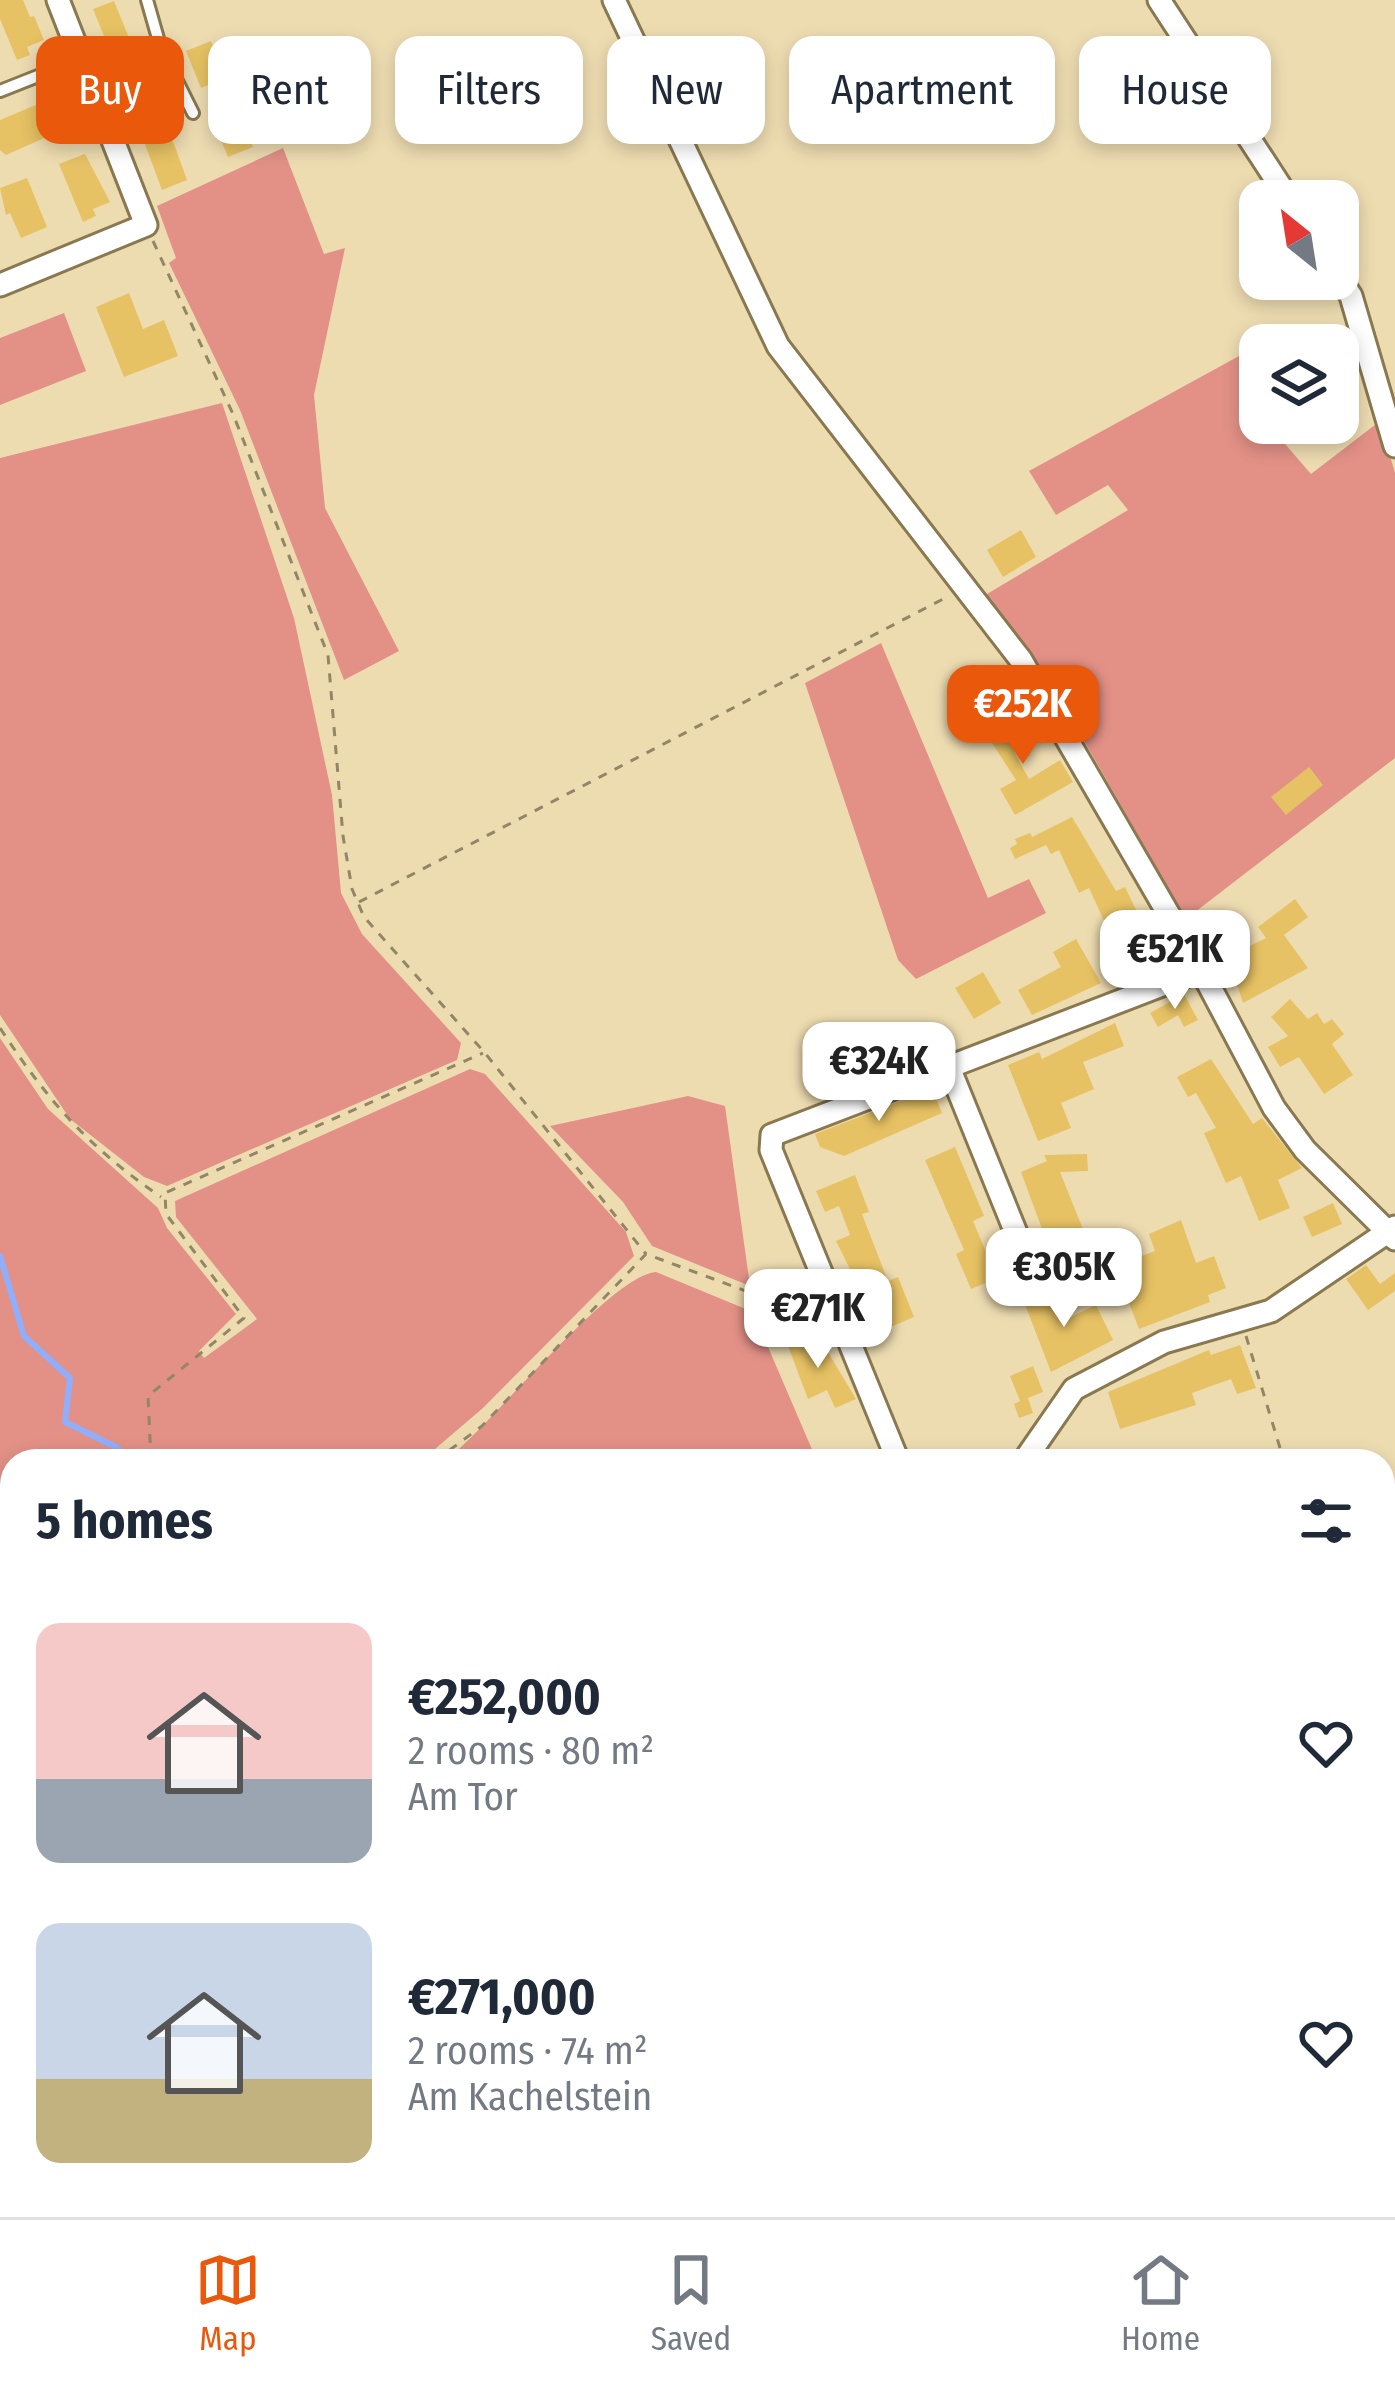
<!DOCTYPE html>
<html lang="en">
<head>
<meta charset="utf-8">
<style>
  :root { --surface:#fff; --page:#f6f6f7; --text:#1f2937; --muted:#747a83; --line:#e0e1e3; --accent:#ea580c }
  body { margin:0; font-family:"Fira Sans Condensed",sans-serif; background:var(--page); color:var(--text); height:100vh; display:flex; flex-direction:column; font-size:45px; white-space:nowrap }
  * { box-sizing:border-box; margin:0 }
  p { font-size:39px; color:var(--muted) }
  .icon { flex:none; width:66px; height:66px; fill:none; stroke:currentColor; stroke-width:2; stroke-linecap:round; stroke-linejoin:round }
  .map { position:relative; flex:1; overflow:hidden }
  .details { position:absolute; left:0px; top:1449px; width:1395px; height:768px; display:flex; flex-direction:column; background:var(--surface); border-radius:36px 36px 0 0; box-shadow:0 6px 18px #0003 }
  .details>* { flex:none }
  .guide { position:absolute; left:36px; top:36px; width:1323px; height:108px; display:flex; gap:24px }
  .needle { width:78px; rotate:330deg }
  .buttons { position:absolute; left:1239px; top:180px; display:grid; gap:24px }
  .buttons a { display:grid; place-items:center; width:120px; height:120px; border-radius:24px; background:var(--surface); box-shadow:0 6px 18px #0003; font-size:60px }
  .price { position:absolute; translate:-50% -102px; padding:0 27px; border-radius:24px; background:#fff; color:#222; font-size:39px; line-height:78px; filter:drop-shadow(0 3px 6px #0008) }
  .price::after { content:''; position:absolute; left:50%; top:72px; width:36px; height:27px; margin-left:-18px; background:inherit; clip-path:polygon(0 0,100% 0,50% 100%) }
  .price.active { background:var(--accent); color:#fff }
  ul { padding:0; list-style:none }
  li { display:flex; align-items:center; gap:36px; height:300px; padding:0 36px }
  li span { display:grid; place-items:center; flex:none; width:336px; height:240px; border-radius:24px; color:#555 }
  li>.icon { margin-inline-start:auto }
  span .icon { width:144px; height:144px; fill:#fffc; stroke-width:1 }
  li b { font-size:51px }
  h2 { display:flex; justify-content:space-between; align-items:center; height:144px; padding:0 36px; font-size:51px }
  .pill { padding:0 42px; border-radius:24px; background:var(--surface); box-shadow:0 6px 18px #0003; font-size:42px; line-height:108px }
  .pill.active { background:var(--accent); color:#fff }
  .dock { display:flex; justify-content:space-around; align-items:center; height:168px; border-top:3px solid var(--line); background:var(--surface); font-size:33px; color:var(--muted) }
  .dock a { display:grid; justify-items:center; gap:6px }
  .dock .active { color:var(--accent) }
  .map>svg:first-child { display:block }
  .green { fill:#e39187 }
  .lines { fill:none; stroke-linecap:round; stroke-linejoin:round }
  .stream { stroke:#90aefe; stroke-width:6 }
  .building { fill:#e7c264 }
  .service-casing { stroke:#897850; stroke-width:16 }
  .minor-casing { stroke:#897850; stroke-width:27 }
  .secondary-casing { stroke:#897850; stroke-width:36 }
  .path { stroke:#928667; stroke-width:3; stroke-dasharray:9 9; stroke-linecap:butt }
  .service { stroke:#fff; stroke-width:10 }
  .minor { stroke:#fff; stroke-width:21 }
  .secondary { stroke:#fff; stroke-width:30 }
</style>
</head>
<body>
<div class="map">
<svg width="1395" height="2217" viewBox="0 0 1395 2217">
  <rect width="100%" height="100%" fill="#eedcb1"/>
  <!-- green -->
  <g class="green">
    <path d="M283,148L324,254L345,248L314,395L325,508L399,651L344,680L240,410L169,263L176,258L157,206Z"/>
    <path d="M64,313L86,371L0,405V338Z"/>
    <path d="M1250,350L1260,423H1267L1311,474L1380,421L1395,473V758L1186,919L1047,676L982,597L1128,510L1108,485L1056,515L1029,471Z"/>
    <path d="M222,403L294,618L332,795L341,893L362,934L461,1043L457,1060L167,1186L144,1177L70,1119L0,1015V458Z"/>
    <path d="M881,643L988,898L1029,879L1046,913L916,979L898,960L805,683Z"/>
    <path d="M0,1038L48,1109L158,1208L167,1228L236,1314L199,1351L204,1358L257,1319L176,1217L175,1201L470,1069L485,1074L626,1232L634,1256L483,1408L421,1461H12V1859L0,1832Z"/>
    <path d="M688,1096L725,1106L750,1286L652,1246L623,1202L550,1126Z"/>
    <path d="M656,1272L753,1312L817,1461H445C493,1424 609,1276 656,1272Z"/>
    <path d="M184,2205H356L349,2217H190Z"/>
    <path d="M386,2205H860L850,2217H377Z"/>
  </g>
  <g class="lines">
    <!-- stream -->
    <g class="stream">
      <path d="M0,1256L24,1336L70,1378L65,1422L118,1448L123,1461"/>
      <path d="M265,2205L274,2217"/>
    </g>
  </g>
  <!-- building -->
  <g class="building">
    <path d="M0,0H23L30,17L34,16L44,40L27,47L30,55L17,60L0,19Z"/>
    <path d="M114,1L129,38L108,46L93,9Z"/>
    <path d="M211,41L226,78L201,88L186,51Z"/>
    <path d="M150,78L187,180L162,190L124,88Z"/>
    <path d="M57,96L69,127L6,155L0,150V120Z"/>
    <path d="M236,107L253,147L228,157L211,117Z"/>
    <path d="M85,154L110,202L93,209L96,216L83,222L59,164Z"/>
    <path d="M27,178L47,227L21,238L10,213L6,215L0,188Z"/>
    <path d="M129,293L143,329L164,320L178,356L124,377L96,307Z"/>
    <path d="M1021,530L1036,557L1003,577L987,550Z"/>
    <path d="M1009,712L1029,743L1014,752L1029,779L1060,760L1073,782L1015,815L1000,789L1016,780L983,729Z"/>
    <path d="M1309,767L1323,785L1286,815L1271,797Z"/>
    <path d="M1072,817L1116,891L1125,887L1137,912L1130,915L1146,943L1156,938L1165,954L1143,968L1116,922L1107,927L1089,888L1079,893L1059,850L1051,854L1046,845L1015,859L1010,848L1017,844L1015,839L1030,833L1032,837Z"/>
    <path d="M1295,899L1308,917L1284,935L1308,968L1243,1003L1228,957L1266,938L1258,927Z"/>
    <path d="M1076,939L1101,983L1032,1015L1018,990L1061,967L1053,952Z"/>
    <path d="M983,972L1001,1003L974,1019L955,988Z"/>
    <path d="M1184,994L1198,1020L1184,1027L1178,1015L1158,1027L1150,1013Z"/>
    <path d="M1290,999L1308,1019L1317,1013L1324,1024L1332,1019L1344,1034L1332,1044L1353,1075L1324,1094L1299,1057L1280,1067L1268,1047L1288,1036L1271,1017Z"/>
    <path d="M1115,1023L1124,1046L1083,1062L1094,1089L1061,1103L1071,1128L1038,1141L1008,1065L1039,1052L1042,1059Z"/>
    <path d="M1211,1059L1253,1124L1262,1118L1302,1168L1278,1180L1290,1208L1259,1221L1241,1176L1226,1183L1204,1133L1216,1128L1196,1093L1188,1097L1177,1077Z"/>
    <path d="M932,1089L942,1113L844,1156L820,1147L815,1134Z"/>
    <path d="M955,1147L984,1216L973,1221L997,1278L971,1289L956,1254L964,1250L925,1160Z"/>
    <path d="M1087,1154L1088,1171L1060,1172L1091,1249L1055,1264L1021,1172L1047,1161L1044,1155Z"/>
    <path d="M855,1175L869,1212L862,1214L888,1281L898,1277L914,1317L881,1331L836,1241L850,1235L839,1206L825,1212L816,1191Z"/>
    <path d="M1333,1203L1342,1224L1312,1237L1303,1217Z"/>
    <path d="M1181,1220L1196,1263L1214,1256L1226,1288L1208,1295L1210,1302L1139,1329L1115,1266L1155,1251L1149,1234Z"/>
    <path d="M1366,1265L1380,1284L1395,1273V1291L1368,1310L1346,1279Z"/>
    <path d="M1044,1284L1060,1322L1096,1305L1113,1340L1051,1372L1021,1294Z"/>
    <path d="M804,1331L814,1355L826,1349L856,1399L835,1408L827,1390L808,1399L785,1338Z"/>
    <path d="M1240,1345L1256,1388L1237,1394L1231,1379L1192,1393L1196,1405L1120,1429L1108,1392L1209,1350L1211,1355Z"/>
    <path d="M1033,1366L1043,1392L1028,1398L1033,1413L1019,1418L1014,1404L1020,1401L1010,1376Z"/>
  </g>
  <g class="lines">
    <!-- service casing -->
    <g class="service-casing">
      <g id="service">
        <path d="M147,0L161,49L193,113"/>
        <path d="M90,80L161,49"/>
        <path d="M0,91L81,59"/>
      </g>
    </g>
    <!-- minor casing -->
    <g class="minor-casing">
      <g id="minor">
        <path d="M614,0L778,346L1021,660L1201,970L1274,1108L1305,1150L1395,1239"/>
        <path d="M1159,0L1290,201"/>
        <path d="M1338,276L1351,296L1395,446"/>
        <path d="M0,285L146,225L58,0"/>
        <path d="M948,1065L1027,1260"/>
        <path d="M898,1461L771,1150L772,1135L1201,970"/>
        <path d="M1024,1461L1074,1389L1164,1342L1271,1311L1395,1227"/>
        <path d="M1383,1786L1395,1784"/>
        <path d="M1383,2033L1395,2044"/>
        <path d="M1383,2171L1395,2161"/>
        <path d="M906,2205L928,2217"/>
        <path d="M366,2217L374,2205"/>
        <path d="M1333,2217L1346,2205"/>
      </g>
    </g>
    <!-- secondary casing -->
    <g class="secondary-casing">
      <g id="secondary">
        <path d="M0,1874L12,1902"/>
        <path d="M166,2205L173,2217"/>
      </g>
    </g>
    <!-- path -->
    <g class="path">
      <path d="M153,241L233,414L328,655L343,836L352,889L364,917L485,1053L646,1254"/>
      <path d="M359,902L947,597"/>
      <path d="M0,1028C48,1101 88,1147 161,1197"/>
      <path d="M1246,1336L1284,1461"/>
      <path d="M151,1461L148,1396L244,1318L166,1214L165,1193L483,1053"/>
      <path d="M435,1461L482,1426L646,1254L816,1317"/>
      <path d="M1383,1617L1395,1613"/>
      <path d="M0,1941L12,1968"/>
    </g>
    <!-- service -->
    <use href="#service" class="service"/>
    <!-- minor -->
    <use href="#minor" class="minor"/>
    <!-- secondary -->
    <use href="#secondary" class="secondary"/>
  </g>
</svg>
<div class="buttons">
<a><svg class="needle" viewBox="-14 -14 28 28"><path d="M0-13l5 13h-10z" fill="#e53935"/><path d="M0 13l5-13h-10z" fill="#747a83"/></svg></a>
<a><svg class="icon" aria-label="layers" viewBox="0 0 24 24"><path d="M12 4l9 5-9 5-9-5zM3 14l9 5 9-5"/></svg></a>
</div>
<b class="price active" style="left:1023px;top:767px">€252K</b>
<b class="price" style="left:1175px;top:1012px">€521K</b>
<b class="price" style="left:879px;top:1124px">€324K</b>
<b class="price" style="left:1064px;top:1330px">€305K</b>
<b class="price" style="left:818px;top:1371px">€271K</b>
<div class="guide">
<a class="pill active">Buy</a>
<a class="pill">Rent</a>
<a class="pill">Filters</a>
<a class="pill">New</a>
<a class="pill">Apartment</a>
<a class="pill">House</a>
</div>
<section class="details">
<h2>5 homes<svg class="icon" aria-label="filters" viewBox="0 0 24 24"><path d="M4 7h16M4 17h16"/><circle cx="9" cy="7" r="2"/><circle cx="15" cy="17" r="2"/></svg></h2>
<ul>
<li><span style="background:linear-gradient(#f6c9c9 65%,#9aa5b1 0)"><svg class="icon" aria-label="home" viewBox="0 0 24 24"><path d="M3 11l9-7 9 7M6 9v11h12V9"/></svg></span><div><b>€252,000</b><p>2 rooms · 80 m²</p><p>Am Tor</p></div><svg class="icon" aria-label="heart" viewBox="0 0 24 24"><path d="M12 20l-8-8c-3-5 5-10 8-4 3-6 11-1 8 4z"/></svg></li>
<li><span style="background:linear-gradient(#c9d6e8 65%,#c2b280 0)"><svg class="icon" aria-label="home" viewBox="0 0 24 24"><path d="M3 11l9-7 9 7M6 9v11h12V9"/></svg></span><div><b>€271,000</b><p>2 rooms · 74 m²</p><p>Am Kachelstein</p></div><svg class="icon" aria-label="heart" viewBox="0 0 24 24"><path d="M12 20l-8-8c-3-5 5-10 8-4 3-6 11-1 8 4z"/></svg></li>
</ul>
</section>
</div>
<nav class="dock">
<a class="active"><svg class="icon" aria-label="map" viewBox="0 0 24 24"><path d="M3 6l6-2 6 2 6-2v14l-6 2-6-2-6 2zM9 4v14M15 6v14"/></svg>Map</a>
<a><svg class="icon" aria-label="saved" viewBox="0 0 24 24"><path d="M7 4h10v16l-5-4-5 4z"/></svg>Saved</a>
<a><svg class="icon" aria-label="home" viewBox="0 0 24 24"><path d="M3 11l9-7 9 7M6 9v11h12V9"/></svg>Home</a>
</nav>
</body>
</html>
